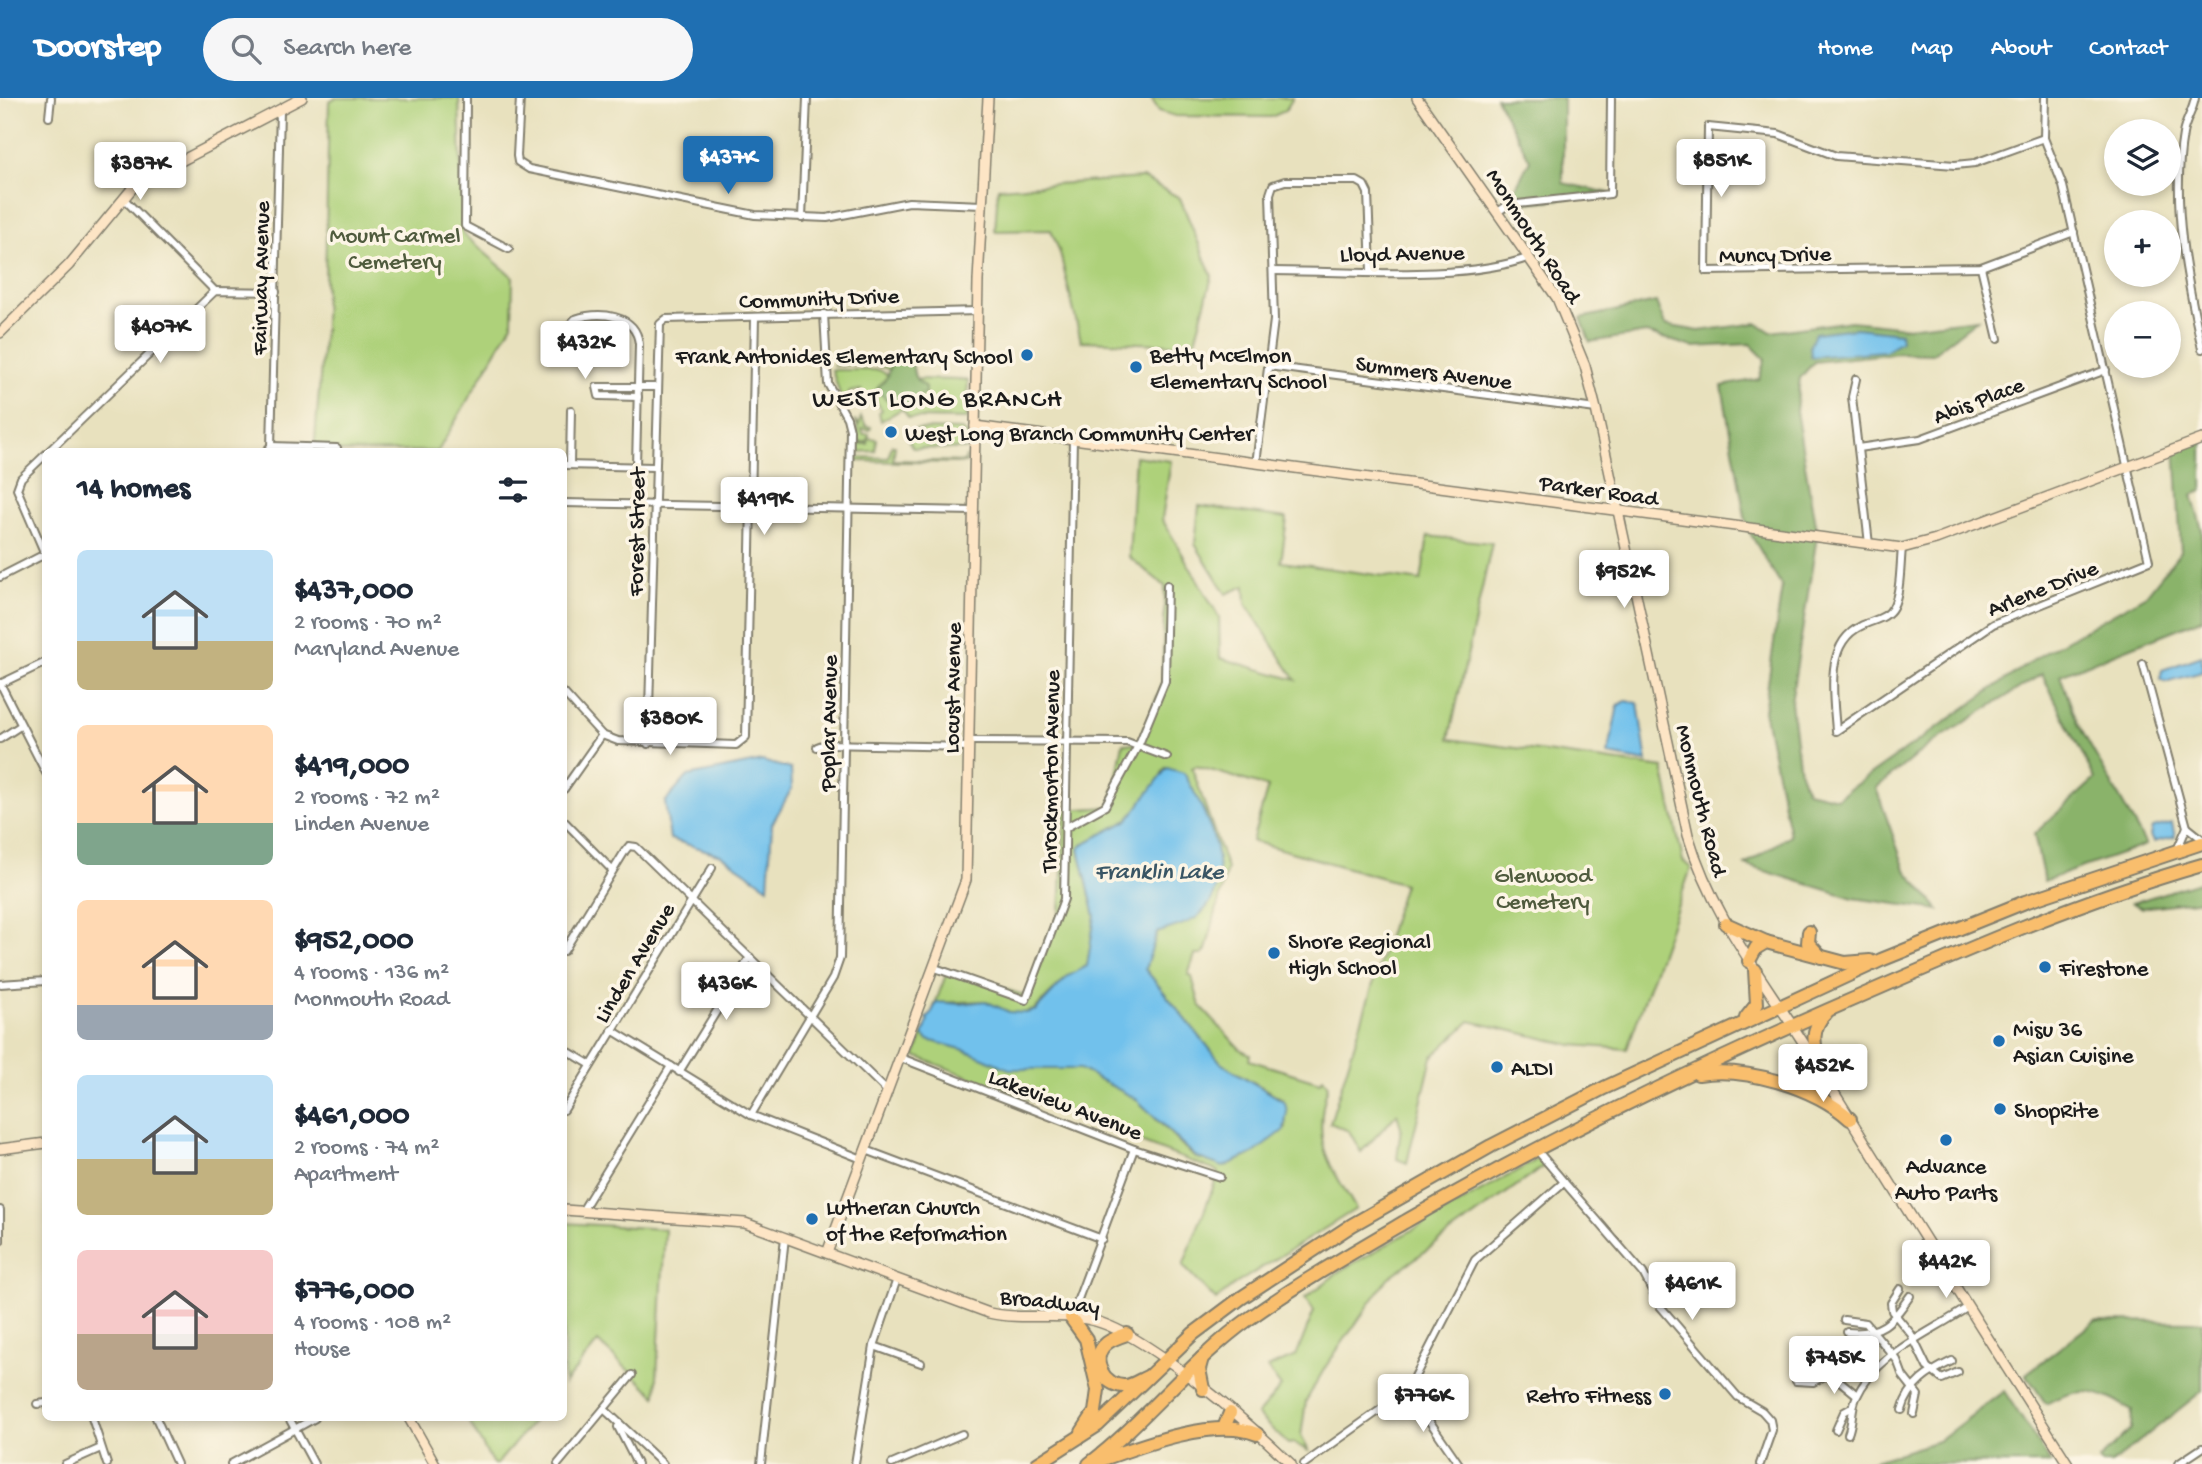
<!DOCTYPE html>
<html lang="en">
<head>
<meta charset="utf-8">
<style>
  :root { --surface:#fff; --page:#f6f6f7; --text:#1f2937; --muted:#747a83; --accent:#1f6fb2 }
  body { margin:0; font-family:"Gochi Hand",sans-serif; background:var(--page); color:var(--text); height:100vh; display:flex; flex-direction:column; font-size:26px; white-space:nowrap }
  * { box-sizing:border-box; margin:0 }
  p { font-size:23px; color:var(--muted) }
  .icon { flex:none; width:38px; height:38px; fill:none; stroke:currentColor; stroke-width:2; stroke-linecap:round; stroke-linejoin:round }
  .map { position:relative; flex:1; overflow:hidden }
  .drawer { position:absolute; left:42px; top:350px; width:525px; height:973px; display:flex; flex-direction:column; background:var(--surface); border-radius:10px; box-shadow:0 4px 10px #0003 }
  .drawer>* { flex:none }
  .tools { position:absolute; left:2104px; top:21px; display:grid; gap:14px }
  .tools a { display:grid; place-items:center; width:77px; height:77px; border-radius:50%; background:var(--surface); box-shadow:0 4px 10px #0003; font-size:35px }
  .price { position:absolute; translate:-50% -60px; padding:0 16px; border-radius:7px; background:#fff; color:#222; font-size:23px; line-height:46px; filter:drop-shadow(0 2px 4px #0008) }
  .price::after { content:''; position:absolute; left:50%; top:42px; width:21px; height:16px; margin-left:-10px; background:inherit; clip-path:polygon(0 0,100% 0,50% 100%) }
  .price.selected { background:var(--accent); color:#fff }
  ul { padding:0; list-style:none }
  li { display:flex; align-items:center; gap:21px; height:175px; padding:0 35px }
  li span { display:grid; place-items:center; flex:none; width:196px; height:140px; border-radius:10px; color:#555 }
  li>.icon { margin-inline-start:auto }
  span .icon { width:84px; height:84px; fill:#fffc; stroke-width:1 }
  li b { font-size:30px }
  h2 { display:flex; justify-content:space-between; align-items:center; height:84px; padding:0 35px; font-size:30px }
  header { display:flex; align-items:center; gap:42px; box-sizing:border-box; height:98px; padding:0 35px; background:var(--accent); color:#fff }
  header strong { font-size:33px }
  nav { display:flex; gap:38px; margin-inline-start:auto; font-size:24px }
  .search { width:490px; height:63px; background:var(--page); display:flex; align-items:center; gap:18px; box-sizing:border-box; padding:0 24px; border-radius:38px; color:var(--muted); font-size:26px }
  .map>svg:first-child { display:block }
  .green { fill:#aed17a; stroke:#65764b; stroke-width:2 }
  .forest { fill:#8ab36a; stroke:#536843; stroke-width:2 }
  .water { fill:#71c1ec; stroke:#466e84; stroke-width:2 }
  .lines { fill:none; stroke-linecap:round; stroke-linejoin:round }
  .street-casing { stroke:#827e6d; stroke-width:10 }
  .secondary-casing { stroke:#827e6d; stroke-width:12 }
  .highway-casing { stroke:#827e6d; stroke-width:16 }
  .street { stroke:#fff; stroke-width:6 }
  .secondary { stroke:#fde5c5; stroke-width:9 }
  .highway { stroke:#f9be6d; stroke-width:12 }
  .poi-dot { fill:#1f6fb2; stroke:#fcf5e5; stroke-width:2.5 }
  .labels { text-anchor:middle; stroke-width:7; stroke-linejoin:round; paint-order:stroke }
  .park-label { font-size:23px; fill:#4f5b3d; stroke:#fcf5e5 }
  .street-label { font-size:23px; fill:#1c1c1c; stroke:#fcf5e5 }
  .poi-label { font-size:23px; fill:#1c1c1c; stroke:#fcf5e5; text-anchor:start }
  .water-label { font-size:24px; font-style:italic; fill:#3a5665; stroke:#fcf5e5 }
  .quarter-label { font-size:26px; letter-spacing:2px; fill:#1c1c1c; stroke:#fcf5e5 }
</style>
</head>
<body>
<header>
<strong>Doorstep</strong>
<div class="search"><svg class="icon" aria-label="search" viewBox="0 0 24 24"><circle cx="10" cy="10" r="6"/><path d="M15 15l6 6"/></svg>Search here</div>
<nav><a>Home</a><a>Map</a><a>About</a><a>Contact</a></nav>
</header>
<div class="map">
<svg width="2202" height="1366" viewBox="0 0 2202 1366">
  <rect width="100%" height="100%" fill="#fcf5e5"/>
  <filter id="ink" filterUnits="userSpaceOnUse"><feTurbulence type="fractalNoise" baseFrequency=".0143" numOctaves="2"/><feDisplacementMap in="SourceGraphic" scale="14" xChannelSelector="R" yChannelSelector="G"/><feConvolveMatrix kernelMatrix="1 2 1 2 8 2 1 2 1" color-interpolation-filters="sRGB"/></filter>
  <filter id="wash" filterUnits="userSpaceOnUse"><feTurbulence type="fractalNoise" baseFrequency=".00686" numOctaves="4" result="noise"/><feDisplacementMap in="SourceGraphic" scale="28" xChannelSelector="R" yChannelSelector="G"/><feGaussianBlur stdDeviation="1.57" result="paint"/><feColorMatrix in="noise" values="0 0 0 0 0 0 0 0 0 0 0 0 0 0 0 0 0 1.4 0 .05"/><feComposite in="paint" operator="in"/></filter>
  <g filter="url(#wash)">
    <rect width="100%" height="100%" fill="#e8e1be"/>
    <!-- green -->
    <g class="green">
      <path d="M335,0H459L463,136L513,179L512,226L438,353L314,354L324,231L329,3Z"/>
      <path d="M1151,0H1293L1285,13L1271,19L1175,18L1159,13Z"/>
      <path d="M1143,80L1180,100L1212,178L1194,247L1081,243L1060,155L1051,132L995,133L998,90Z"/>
      <path d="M913,264V281L968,282L967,321L909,320L902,311L881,323L879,314L882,312L875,302L863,309L858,300L861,292L850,294L842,303L832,272H879L897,282L894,273L873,266L832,268Z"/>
      <path d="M861,319L866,328L871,329L870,332L862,331L863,336H869L867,344H856L858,331L855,322L859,327Z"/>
      <path d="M916,331L961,332L967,336L966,351L913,350L907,340Z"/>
      <path d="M869,340L877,341L875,353L856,354L857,346H868Z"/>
      <path d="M892,347L895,348L893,362L965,364L966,358V365L856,363V359L888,360Z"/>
      <path d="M1135,358L1171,363L1162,421L1219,519L1220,560L1296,582L1246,506L1245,488L1226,496L1195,446L1199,408L1287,420L1281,464L1421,483L1428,438L1492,445L1449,641L1663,670L1683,763L1691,770L1627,951L1572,947L1470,923L1432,959L1407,1065L1397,1061L1401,1029L1397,1016L1361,1054L1349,1033L1330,1025L1404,786L1252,743L1268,689L1196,668L1192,670L1227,771L1206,852L1202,857H1195L1188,877L1192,879L1200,908L1241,952L1250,956L1249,962L1320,984L1323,980L1328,987C1311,1046 1327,1061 1356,1111L1234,1187L1216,1202L1183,1168L1219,1074L915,958L924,933L926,941L965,952L1012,971H1080L1135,1000L1194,1059L1225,1068L1248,1058L1286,1030L1283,1001L1222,966L1145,871L1157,835L1196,820L1207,808L1216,788L1205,715L1183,675L1165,670L1151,695L1128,722L1083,746L1079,751L1095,818L1087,868L1068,878L1034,912L1020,916L1009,914L985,903L936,905L932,914L947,874L1027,898L1060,815L1065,712L1111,709L1123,645L1138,646L1162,587L1165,488L1129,459Z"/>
      <path d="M1538,1061L1544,1068L1388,1180L1326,1268L1306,1303L1301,1338L1309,1353L1294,1345L1288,1346L1257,1317L1281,1289L1267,1270L1296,1258L1314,1213L1305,1200L1340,1173Z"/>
      <path d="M564,1125L665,1131L656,1298L598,1244L564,1286Z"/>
      <path d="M467,1320H536L497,1366H493Z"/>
    </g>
    <!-- forest -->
    <g class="forest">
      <path d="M1496,0H1563V85L1609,95L1511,107L1513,95L1530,62Z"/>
      <path d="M1656,204L1665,227L1699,233L1757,225L1771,234L1851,223L1906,229L1978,221L1932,256L1898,255L1814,264L1800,280L1796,313L1817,438L1791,604L1800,675L1807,693L1837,700L2039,558L2146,497L2181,453L2175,347L2202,337V393L2192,397L2202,432V521L2060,577L2078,626L2146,747L2044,783L2034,736L2095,681L2042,576L1929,647L1876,690L1905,771L1939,812L1853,800L1745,767L1790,737L1764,613L1782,489L1747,430L1722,288L1759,281L1765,261L1750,246L1693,249L1646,235L1590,244L1581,220Z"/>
      <path d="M901,262C920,265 909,272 917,282C919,285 923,286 925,289V295L905,308L892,306L876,292L887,279L892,263Z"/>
      <path d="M2202,783V802L2142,810L2132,805Z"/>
      <path d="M2095,1223L2202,1224V1293L2111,1366H2102L2099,1362L2131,1331L2132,1312C2098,1293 2081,1286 2046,1306L2026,1276Z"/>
      <path d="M2004,1293L2051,1365L1865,1366L1938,1343Z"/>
    </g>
    <!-- water -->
    <g class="water">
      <path d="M1856,230L1900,235L1901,243L1884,253L1811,259L1810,247L1815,235Z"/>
      <path d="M2202,558V574L2166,584L2160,581L2162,572Z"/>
      <path d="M1626,603L1638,605L1647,664L1608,657L1618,607Z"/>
      <path d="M762,663L791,671L792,690L772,726L768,789L721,757L670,741L665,704L688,678Z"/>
      <path d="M1167,670L1184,675C1206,714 1242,783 1197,819C1187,827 1169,830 1157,835L1145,871L1222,966L1285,1004L1287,1014L1284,1032L1254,1055L1223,1069L1196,1059L1135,1000L1080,971H1009L965,952L928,942L923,937L928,923L926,920L929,919L937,904L961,906L985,903L1009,914L1026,915L1036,912L1068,878L1087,868L1095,818L1079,751L1083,746L1128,722Z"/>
      <path d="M2172,725L2175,739L2153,744L2150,738L2152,730Z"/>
    </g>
  </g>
  <g filter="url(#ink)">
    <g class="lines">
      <!-- street casing -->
      <g class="street-casing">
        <g id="street">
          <path d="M466,0L465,128L509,151"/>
          <path d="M520,0L517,58L518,64L529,71L755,117L827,120L909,104L982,107"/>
          <path d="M2195,0C2193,13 2185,23 2183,36C2171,107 2187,181 2202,251"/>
          <path d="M49,19L51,0"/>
          <path d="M1708,29L1778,36L1836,58L1955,67L1975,65L2044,40"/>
          <path d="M124,101L215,193"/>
          <path d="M1499,113L1508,107L1610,96L1611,0"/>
          <path d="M802,120L807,0"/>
          <path d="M1981,169L1998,241"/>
          <path d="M1273,173C1346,173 1463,184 1530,159"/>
          <path d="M1706,173L1981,169L2074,134"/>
          <path d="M1706,173L1708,29"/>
          <path d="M564,262L566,231L575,221C600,213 636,216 639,246L636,367"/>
          <path d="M1268,268L1596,311"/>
          <path d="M1856,281L1852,299L1869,446"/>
          <path d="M638,299L599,298L597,289H656"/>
          <path d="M271,348L280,13"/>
          <path d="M1858,350L1920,341L2106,272"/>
          <path d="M48,354L215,193L276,194"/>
          <path d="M265,354L271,348L337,350"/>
          <path d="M570,366L571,312"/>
          <path d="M1256,366L1274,222L1270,96L1273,87L1285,83H1357L1364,87L1368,95L1371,173"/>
          <path d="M564,367L654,369"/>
          <path d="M564,405L974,413"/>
          <path d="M1902,450C1900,468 1901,493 1893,509C1887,521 1872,522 1861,528C1823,546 1834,600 1836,633L1993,526L2149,463L2063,88L2044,40L2045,0"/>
          <path d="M0,479L45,456L17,391L21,380L46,356"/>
          <path d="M2143,566L2187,729L2177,752"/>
          <path d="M0,585L46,675"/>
          <path d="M0,586L46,564"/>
          <path d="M564,595L602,637L618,643L736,647L746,639L755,219"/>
          <path d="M0,641L20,628"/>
          <path d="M969,643L1127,644L1167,659"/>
          <path d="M648,646L660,226L666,221L978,213"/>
          <path d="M817,649L825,646L969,649"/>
          <path d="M564,691L602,637"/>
          <path d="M564,723L612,772"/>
          <path d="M2187,729L2202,741"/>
          <path d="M1065,730L1105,708L1139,646L1165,583L1167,487"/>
          <path d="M564,853L625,753L629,748L636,749L888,994"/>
          <path d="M935,870L1026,902L1064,801L1073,340"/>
          <path d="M0,886L46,883"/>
          <path d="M612,932L751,1017L862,1061"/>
          <path d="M564,951L591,967"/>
          <path d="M901,960L1134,1051L1220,1079"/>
          <path d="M679,974L750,859"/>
          <path d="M564,1012L712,770"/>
          <path d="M751,1017L833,880L840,860L850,332L847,320L828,286L824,216"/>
          <path d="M866,1052L1102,1141"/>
          <path d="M1564,1084L1643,1175L1660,1208L1738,1299L1762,1313L1770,1322L1772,1332L1760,1366"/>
          <path d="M0,1112V1143"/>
          <path d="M582,1113L671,968"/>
          <path d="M1900,1191L1891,1205L1892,1213L1911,1236L1927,1269L1942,1281L1958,1274"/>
          <path d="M1071,1220L1134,1051"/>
          <path d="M1844,1222L1866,1225L1897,1262L1903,1278L1918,1297L1914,1316"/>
          <path d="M1847,1234C1882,1237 1891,1225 1910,1198"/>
          <path d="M874,1248L921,1265"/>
          <path d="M1797,1271C1823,1274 1846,1271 1872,1273"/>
          <path d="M1796,1283L1813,1284L1830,1275L1857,1297"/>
          <path d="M1408,1292L1459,1366"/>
          <path d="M37,1306L46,1305"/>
          <path d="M604,1311L663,1366"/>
          <path d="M1902,1312C1909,1286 1929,1274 1952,1263"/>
          <path d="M92,1320L107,1366"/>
          <path d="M156,1320L177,1366"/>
          <path d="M289,1320L314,1366"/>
          <path d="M618,1329L637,1366"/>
          <path d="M1836,1332L1844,1314L1853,1309"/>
          <path d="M1848,1336C1853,1324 1851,1311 1856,1300C1876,1255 1929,1236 1968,1209"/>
          <path d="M65,1366L101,1350"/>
          <path d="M231,1366L315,1320"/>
          <path d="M558,1366L632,1277"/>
          <path d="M761,1366L785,1139"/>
          <path d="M855,1366L874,1248L897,1181"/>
          <path d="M892,1366L962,1336"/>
          <path d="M1304,1366L1408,1292L1475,1162L1564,1084L1536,1051"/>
          <path d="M2178,1366L2202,1350"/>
        </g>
      </g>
      <!-- secondary casing -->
      <g class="secondary-casing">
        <g id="secondary">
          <path d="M1417,0L1557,200L1585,268L1596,311L1688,737C1713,820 1761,877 1806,949C1892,1089 1980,1228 2068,1366"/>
          <path d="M0,235L69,167L135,87L302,0"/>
          <path d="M975,328L1902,450L1936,441L2202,341"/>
          <path d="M0,1051L46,1045"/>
          <path d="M564,1112L745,1125L989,1215C1023,1223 1058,1214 1091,1222C1144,1233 1251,1327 1291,1366"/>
          <path d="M827,1155L966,782L978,183L988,0"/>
          <path d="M409,1320L435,1366"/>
        </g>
      </g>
      <!-- highway casing -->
      <g class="highway-casing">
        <g id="highway">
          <path d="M1726,826L1766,844"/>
          <path d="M1809,834L1808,845L1821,859"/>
          <path d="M1749,863L1756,850L1766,844L1845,865L1870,863"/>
          <path d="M1746,920L1757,906L1755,872"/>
          <path d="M1698,976C1744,968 1815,989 1850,1021"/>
          <path d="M1804,992L1821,975C1816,952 1807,933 1826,915"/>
          <path d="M1071,1220L1086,1241L1098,1292L1095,1314L1082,1334"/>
          <path d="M1127,1236C1121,1238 1112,1241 1107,1245C1088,1260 1104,1290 1126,1288C1133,1287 1140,1282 1147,1279"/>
          <path d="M1202,1260L1199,1271L1203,1291"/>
          <path d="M1224,1330L1230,1315"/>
          <path d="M1098,1363C1139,1348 1215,1319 1257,1336"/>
          <path d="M1037,1366L1098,1327L1193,1236L1241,1200L1352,1127L1491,1048L1604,990L1881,862L2025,804L2202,745"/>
          <path d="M1089,1366C1147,1322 1191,1262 1250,1220C1301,1184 1355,1153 1408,1122C1543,1044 1683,976 1826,913C1950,859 2072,804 2202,767"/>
        </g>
      </g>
      <!-- street -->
      <use href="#street" class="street"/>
      <!-- secondary -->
      <use href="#secondary" class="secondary"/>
      <!-- highway -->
      <use href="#highway" class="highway"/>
    </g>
  </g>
  <!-- markers -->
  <g class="poi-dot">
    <circle cx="1027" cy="257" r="7"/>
    <circle cx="1136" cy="269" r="7"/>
    <circle cx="891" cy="334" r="7"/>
    <circle cx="1274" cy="855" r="7"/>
    <circle cx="2045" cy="869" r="7"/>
    <circle cx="1999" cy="943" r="7"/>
    <circle cx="1497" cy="969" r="7"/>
    <circle cx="2000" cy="1011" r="7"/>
    <circle cx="1946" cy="1042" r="7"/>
    <circle cx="812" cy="1121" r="7"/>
    <circle cx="1665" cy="1296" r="7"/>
  </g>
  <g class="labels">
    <!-- park labels -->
    <g class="park-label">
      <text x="395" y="144">Mount Carmel<tspan x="395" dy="26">Cemetery</tspan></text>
      <text x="1543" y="784">Glenwood<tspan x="1543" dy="26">Cemetery</tspan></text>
    </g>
    <!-- street labels -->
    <g class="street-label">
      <text transform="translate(1535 137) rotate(57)" y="8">Monmouth Road</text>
      <text transform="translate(1402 154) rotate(-1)" y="8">Lloyd Avenue</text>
      <text transform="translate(1775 155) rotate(-1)" y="8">Muncy Drive</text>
      <text transform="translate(259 180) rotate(-89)" y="8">Fairway Avenue</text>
      <text transform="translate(819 199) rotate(-2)" y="8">Community Drive</text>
      <text transform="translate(1434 273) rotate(7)" y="8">Summers Avenue</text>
      <text transform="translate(1978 301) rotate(-21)" y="8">Abis Place</text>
      <text transform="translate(1599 391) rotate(8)" y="8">Parker Road</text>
      <text transform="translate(635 434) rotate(-89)" y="8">Forest Street</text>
      <text transform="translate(2042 489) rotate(-22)" y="8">Arlene Drive</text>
      <text transform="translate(951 590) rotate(-89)" y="8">Locust Avenue</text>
      <text transform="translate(827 625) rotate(-89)" y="8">Poplar Avenue</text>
      <text transform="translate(1049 673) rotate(-89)" y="8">Throckmorton Avenue</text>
      <text transform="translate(1703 702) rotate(76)" y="8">Monmouth Road</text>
      <text transform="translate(633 864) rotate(-59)" y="8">Linden Avenue</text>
      <text transform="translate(1066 1005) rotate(21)" y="8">Lakeview Avenue</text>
      <text transform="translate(1050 1202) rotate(6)" y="8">Broadway</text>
    </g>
    <!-- poi labels -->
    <g class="poi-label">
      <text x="1150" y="264">Betty McElmon<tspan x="1150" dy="26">Elementary School</tspan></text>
      <text x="1013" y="265" text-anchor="end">Frank Antonides Elementary School</text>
      <text x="905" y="342">West Long Branch Community Center</text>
      <text x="1288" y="850">Shore Regional<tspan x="1288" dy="26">High School</tspan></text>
      <text x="2059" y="877">Firestone</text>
      <text x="2013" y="938">Misu 36<tspan x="2013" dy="26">Asian Cuisine</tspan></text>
      <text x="1511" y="977">ALDI</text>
      <text x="2014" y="1019">ShopRite</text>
      <text x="1946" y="1075" text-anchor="middle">Advance<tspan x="1946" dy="26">Auto Parts</tspan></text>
      <text x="826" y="1116">Lutheran Church<tspan x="826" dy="26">of the Reformation</tspan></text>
      <text x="1651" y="1304" text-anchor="end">Retro Fitness</text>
    </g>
    <!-- water labels -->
    <g class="water-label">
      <text x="1159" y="780">Franklin Lake</text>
    </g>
    <!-- quarter labels -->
    <g class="quarter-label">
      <text x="938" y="308">WEST LONG BRANCH</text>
    </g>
  </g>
</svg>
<div class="tools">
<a><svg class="icon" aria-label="layers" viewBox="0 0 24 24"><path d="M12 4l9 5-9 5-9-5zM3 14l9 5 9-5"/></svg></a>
<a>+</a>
<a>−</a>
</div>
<b class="price selected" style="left:728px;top:98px">$437K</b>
<b class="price" style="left:1721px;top:101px">$851K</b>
<b class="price" style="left:140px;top:104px">$387K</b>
<b class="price" style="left:160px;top:267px">$407K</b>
<b class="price" style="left:585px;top:283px">$432K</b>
<b class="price" style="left:764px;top:439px">$419K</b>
<b class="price" style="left:1624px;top:512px">$952K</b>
<b class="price" style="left:670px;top:659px">$380K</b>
<b class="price" style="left:726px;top:924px">$436K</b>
<b class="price" style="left:1823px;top:1006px">$452K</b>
<b class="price" style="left:1946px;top:1202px">$442K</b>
<b class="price" style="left:1692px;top:1224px">$461K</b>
<b class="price" style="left:1834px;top:1298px">$745K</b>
<b class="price" style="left:1423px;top:1336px">$776K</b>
<section class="drawer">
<h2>14 homes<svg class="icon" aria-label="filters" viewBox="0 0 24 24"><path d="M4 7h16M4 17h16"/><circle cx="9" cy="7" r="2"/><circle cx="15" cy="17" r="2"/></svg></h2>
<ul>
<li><span style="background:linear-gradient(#bfe0f5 65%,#c2b280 0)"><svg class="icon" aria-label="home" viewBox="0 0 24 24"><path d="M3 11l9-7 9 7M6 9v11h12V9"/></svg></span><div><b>$437,000</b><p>2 rooms · 70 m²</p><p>Maryland Avenue</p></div></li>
<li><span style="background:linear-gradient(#ffd9b3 70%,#7fa58c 0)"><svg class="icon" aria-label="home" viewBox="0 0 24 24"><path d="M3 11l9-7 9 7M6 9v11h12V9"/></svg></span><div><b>$419,000</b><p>2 rooms · 72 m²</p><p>Linden Avenue</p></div></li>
<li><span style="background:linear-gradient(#ffd9b3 75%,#9aa5b1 0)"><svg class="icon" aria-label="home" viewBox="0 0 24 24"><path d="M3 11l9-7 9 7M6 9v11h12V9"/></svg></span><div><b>$952,000</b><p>4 rooms · 136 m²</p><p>Monmouth Road</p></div></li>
<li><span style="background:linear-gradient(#bfe0f5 60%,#c2b280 0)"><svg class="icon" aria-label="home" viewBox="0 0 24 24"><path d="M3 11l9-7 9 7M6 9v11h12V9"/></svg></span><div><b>$461,000</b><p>2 rooms · 74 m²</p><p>Apartment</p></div></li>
<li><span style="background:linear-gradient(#f6c9c9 60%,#b9a48a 0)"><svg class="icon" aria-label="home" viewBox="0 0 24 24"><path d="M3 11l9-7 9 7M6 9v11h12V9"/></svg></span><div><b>$776,000</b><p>4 rooms · 108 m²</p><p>House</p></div></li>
</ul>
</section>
</div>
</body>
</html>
